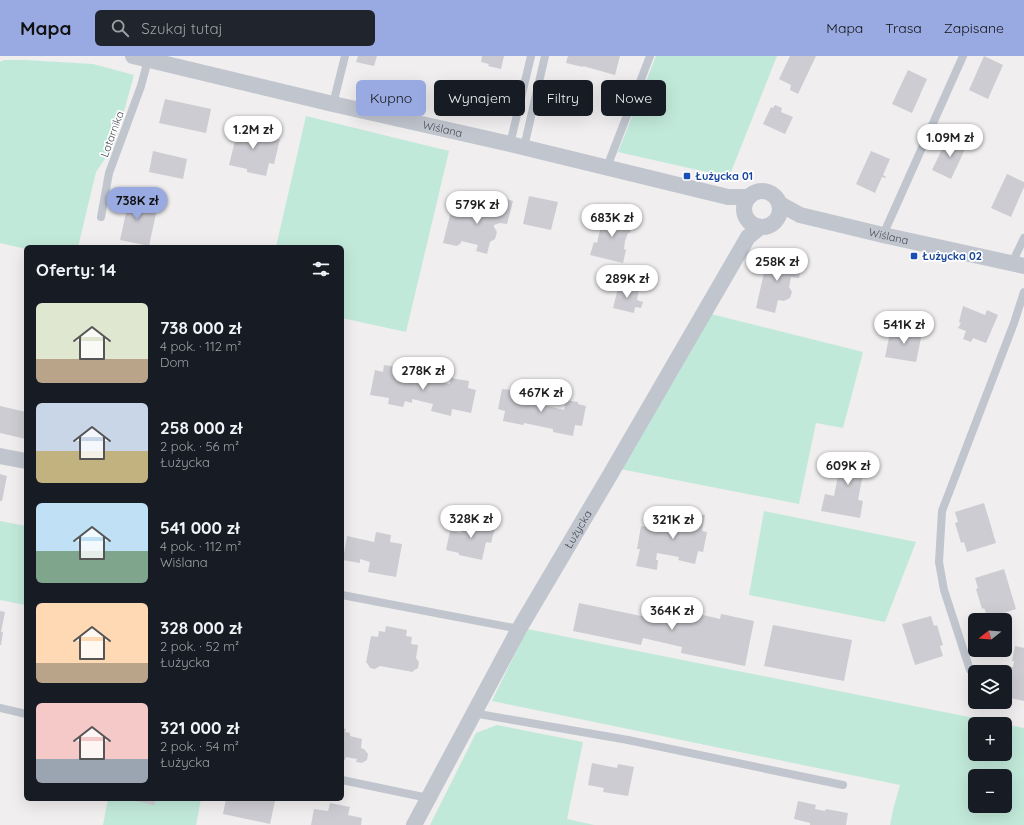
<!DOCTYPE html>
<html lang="pl">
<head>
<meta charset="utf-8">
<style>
  :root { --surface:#171b24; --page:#20242c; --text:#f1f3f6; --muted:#9ea1a6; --accent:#99aae2 }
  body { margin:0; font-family:Quicksand,sans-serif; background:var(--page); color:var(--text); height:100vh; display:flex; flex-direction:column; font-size:15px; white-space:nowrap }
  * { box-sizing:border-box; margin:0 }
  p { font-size:13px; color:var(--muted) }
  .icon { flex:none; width:22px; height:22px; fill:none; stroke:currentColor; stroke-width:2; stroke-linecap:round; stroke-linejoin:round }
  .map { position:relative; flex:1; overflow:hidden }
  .side { position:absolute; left:24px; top:189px; width:320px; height:556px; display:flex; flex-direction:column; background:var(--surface); border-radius:6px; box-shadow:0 4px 16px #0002 }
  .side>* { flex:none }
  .hud { position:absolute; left:356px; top:24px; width:380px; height:36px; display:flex; gap:8px }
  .needle { width:26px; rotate:253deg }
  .tools { position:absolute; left:968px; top:557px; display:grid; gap:8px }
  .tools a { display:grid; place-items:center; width:44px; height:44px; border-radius:6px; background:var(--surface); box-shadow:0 4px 16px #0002; font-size:20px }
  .price { position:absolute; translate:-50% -34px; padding:0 9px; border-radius:14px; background:#fff; color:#222; font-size:13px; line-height:26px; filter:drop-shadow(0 1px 2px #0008) }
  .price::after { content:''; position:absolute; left:50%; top:24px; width:12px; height:9px; margin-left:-6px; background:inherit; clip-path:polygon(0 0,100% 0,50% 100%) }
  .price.current { background:var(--accent); color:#111 }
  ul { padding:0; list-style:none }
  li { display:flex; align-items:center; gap:12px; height:100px; padding:0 12px }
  li span { display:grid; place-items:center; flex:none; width:112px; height:80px; border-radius:6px; color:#555 }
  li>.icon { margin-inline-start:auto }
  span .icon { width:48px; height:48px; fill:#fffc; stroke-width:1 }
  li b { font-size:17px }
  h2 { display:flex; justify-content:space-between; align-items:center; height:48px; padding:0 12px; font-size:17px }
  .tag { padding:0 14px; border-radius:6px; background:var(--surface); box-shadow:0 4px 16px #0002; font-size:14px; line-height:36px }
  .tag.current { background:var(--accent); color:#111 }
  header { display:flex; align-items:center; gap:24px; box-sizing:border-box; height:56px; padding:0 20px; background:var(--accent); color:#111 }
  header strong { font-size:19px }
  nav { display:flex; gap:22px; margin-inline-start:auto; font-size:14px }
  .search { width:280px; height:36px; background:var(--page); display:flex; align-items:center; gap:10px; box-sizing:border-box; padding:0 14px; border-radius:6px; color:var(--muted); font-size:15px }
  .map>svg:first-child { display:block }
  .green { fill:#c1e9d9; fill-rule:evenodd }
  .building { fill:#ccccd2 }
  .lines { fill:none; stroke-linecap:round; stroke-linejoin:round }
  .lane { stroke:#c0c5ce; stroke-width:8 }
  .street { stroke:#c0c5ce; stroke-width:16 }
  .transit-dot { fill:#1a4fb4; stroke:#fff; stroke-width:1.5 }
  .labels { text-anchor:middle; stroke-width:3.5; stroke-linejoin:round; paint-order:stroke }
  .street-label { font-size:11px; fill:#484d59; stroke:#fff }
  .transit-label { font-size:11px; font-weight:bold; fill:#164399; stroke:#fff; text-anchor:start }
</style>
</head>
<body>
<header>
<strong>Mapa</strong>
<div class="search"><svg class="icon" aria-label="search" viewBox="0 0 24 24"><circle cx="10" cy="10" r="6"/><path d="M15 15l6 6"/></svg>Szukaj tutaj</div>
<nav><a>Mapa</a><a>Trasa</a><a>Zapisane</a></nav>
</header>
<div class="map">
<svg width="1024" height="769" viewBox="0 0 1024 769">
  <rect width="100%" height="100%" fill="#f0eeee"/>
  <!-- green -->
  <g class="green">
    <path d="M656,0H777L729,121L618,96Z"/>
    <path d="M4,4H25L93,8L134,19L115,88L96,116L78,191H26V193L0,187V6Z"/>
    <path d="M306,60L449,95L406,276L342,262V191H276Z"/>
    <path d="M711,258L863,296L843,372L816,367L799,448L620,413Z"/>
    <path d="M764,455L916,486L885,566L749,539Z"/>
    <path d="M0,465L26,470V545L25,549L0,544Z"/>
    <path d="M527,573L1024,672V769H890L894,750L900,729L492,645ZM975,668H1005V698H975ZM975,720H1005V750H975Z"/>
    <path d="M497,669L583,686L567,763L594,769H430L476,677Z"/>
    <path d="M108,743H201L196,769H103Z"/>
  </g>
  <!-- building -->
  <g class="building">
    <path d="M358,0H377L374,10L356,6Z"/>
    <path d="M482,0H504L501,13L488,10L489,8L481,6Z"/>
    <path d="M568,0H620L615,19L583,10V11L566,7Z"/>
    <path d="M790,0H816L798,38L790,34L791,29L779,23Z"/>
    <path d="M984,0L1003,9L988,43L969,34Z"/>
    <path d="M908,14L927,23L912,57L892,48Z"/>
    <path d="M165,43L211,53L206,77L159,67Z"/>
    <path d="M775,49L782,52L781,56L793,61L785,78L763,68L771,51L773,52Z"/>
    <path d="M240,64L257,69L254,81L261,83L262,80L280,83L274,108L269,107L266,120L247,116V113L229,109Z"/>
    <path d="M948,81L967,89L951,123L932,114Z"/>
    <path d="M153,95L187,103L183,123L149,116Z"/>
    <path d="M871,95L890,103L883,119L886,121V122L882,121L875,137L856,128Z"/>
    <path d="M1007,118L1024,126V131L1011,161L991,152Z"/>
    <path d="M122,139L141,143L140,150L157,153L149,190L120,184L126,157L119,155Z"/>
    <path d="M496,140L513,145L507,168L500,167L494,169V171L497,176L495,183L490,186L487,198L476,195L478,189L461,185V187L457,190L443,187L451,155L459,157L460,151L472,154L471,157L480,159L481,156L491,159Z"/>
    <path d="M529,140L558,146L551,174L523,168Z"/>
    <path d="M601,156L633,164L630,177H628L625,185L624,193L626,194L623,207L590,199L594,186L597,187L601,170L598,169Z"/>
    <path d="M768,199L802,206L799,222L791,221L789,231L792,236L790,242L784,245L778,244L775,257L756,252Z"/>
    <path d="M619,228L639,233L637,244L643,246L641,252L635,251L634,257L613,252Z"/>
    <path d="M963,250L985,259L987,254L998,259L986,287L973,282L971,286L963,283L966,275L958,272L961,267L959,266Z"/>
    <path d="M891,272L922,277L916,306L885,301Z"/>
    <path d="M384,309L397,311L396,318L401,319L415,322L416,319L427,321L439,324L438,326L450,328L451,322L469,325L468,332L476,334L471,357L452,353L451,360L431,355L433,348L412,343V347L405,345L403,351L388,348L389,342L370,339L375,314L383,316Z"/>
    <path d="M512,332L524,335L522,345L527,346V345L564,354L566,344L578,346V348L586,350L582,370L575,369L573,380L553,376V373L524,367L523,369L503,365L505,355L498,353L502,333L512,334Z"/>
    <path d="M0,350L26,356V383L0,377Z"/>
    <path d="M838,396L872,403L868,421L863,420L861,428L858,444L863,445L860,462L821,455L825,438L834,440L839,415L834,414Z"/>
    <path d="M0,418L7,420L2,445H0Z"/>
    <path d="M984,447L996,487L967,496L964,486L961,487L955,467L958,466L955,456Z"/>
    <path d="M683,450L695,453L694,457L705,459L702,475L707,476L703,496L698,495L695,508L678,504L679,501L657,497L656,504H658L657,514L636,510L640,493H637L641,470L669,475L670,472L676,474L678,467L671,466L674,453L682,455Z"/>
    <path d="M465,460L486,465L485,470L495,472L491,487L486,486L482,504L459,499V497L446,494L450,475L461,477Z"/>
    <path d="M376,476L391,479L390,486L402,488L396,521L368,516L370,506L360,503V507L343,504L347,480L374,486Z"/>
    <path d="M1004,513L1016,553L988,562L984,552L982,553L976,533L978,532L975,522Z"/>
    <path d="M579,547L646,561L648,549L689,558L690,556L720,563L721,558L754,565L745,610L681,597L682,591L643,582L641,589L573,575Z"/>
    <path d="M0,555L5,556L1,576H3L1,589H0Z"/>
    <path d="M931,560L934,570L937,569L943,589L940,590L943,600L915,609L902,568Z"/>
    <path d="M773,569L852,584L844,625L764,610Z"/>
    <path d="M386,570L407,574L406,580L412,581L411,588L418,589L416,602L419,606L418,612L413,615V616L380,610L375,613L370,612L367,607H366L371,580L378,581L379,575L385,576Z"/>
    <path d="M1015,590L1024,592V645L1005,641V623H1009L1011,611H1013L1014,605H1012Z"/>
    <path d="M342,672L346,673L345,676L350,677V680L362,683L361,692L364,693L368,698L367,704L362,707L356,706L357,703L346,701L345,704L342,703Z"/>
    <path d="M592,707L617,712L618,708L634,711L628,740L603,736L604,732L588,729Z"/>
    <path d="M135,743H156L154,749L135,745Z"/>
    <path d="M226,743H267L275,745L270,768L223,758Z"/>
    <path d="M798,745L816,749L815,753L825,755L826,753L848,757L846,769H810V767L794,763Z"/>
    <path d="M330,747L350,751L348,759L362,762L361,769H311L314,753L328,755Z"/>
  </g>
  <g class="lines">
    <!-- lane -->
    <g class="lane">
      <path d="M333,48L345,0"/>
      <path d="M510,88L531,0"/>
      <path d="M524,91L545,0"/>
      <path d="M607,111L650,0"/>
      <path d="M101,161L109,117L141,30L148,4"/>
      <path d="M883,179L963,0"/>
      <path d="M1012,207L1024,182"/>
      <path d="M342,539L519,573"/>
      <path d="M970,614L944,534L939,506L942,455L1014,267L1024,236"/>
      <path d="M0,652L26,658"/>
      <path d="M473,657L628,684L843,729"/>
      <path d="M342,724L428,742"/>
    </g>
    <!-- street -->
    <g class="street">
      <path id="s1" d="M133,0L333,48L510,88L728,141H749"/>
      <circle cx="762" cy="153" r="18"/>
      <path id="s2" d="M780,148L800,159L883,179L1024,210"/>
      <path d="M0,400L26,405"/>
      <path id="s3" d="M414,769L519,573L610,419L748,181L759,172"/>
    </g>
  </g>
  <!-- markers -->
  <g class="transit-dot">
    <rect x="683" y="116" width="8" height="8" rx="2"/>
    <rect x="910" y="196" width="8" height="8" rx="2"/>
  </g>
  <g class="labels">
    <!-- street labels -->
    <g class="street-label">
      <text dy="4" stroke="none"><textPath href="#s1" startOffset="318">Wiślana</textPath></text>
      <text transform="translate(112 78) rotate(-70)" y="4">Latarnika</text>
      <text dy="4" stroke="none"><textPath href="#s2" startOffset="114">Wiślana</textPath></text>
      <text dy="4" stroke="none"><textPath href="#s3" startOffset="338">Łużycka</textPath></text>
    </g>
    <!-- transit labels -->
    <g class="transit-label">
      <text x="695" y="124">Łużycka 01</text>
      <text x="922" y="204">Łużycka 02</text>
    </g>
  </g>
</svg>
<div class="tools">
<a><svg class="needle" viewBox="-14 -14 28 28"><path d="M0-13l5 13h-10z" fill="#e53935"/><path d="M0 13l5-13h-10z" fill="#9ea1a6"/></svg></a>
<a><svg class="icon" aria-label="layers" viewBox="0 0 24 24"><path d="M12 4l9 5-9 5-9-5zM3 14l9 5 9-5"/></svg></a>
<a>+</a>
<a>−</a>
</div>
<b class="price" style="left:253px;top:94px">1.2M zł</b>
<b class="price" style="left:950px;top:102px">1.09M zł</b>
<b class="price current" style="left:137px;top:165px">738K zł</b>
<b class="price" style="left:477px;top:169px">579K zł</b>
<b class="price" style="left:612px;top:182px">683K zł</b>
<b class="price" style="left:777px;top:226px">258K zł</b>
<b class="price" style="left:627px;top:243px">289K zł</b>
<b class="price" style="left:904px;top:289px">541K zł</b>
<b class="price" style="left:423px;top:335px">278K zł</b>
<b class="price" style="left:541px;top:357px">467K zł</b>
<b class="price" style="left:848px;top:430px">609K zł</b>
<b class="price" style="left:471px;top:483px">328K zł</b>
<b class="price" style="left:673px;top:484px">321K zł</b>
<b class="price" style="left:672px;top:575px">364K zł</b>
<div class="hud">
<a class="tag current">Kupno</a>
<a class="tag">Wynajem</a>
<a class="tag">Filtry</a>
<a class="tag">Nowe</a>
</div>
<section class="side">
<h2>Oferty: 14<svg class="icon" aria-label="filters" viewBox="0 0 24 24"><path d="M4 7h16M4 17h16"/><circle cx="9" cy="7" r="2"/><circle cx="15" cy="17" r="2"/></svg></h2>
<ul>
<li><span style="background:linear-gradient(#dfe7d0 70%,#b9a48a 0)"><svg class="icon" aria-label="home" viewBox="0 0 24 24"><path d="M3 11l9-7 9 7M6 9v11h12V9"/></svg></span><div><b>738 000 zł</b><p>4 pok. · 112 m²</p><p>Dom</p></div></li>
<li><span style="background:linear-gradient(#c9d6e8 60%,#c2b280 0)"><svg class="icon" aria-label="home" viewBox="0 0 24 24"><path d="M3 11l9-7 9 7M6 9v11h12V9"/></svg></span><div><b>258 000 zł</b><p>2 pok. · 56 m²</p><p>Łużycka</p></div></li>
<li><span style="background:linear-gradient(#bfe0f5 60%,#7fa58c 0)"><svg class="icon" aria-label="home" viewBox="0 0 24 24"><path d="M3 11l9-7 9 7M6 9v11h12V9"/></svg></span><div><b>541 000 zł</b><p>4 pok. · 112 m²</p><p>Wiślana</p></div></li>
<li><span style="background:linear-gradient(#ffd9b3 75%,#b9a48a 0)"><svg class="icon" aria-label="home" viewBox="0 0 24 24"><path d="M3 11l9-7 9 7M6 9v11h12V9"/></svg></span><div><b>328 000 zł</b><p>2 pok. · 52 m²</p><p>Łużycka</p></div></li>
<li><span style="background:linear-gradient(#f6c9c9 70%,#9aa5b1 0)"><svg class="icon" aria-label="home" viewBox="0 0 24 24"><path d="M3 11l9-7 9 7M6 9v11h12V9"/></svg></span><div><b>321 000 zł</b><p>2 pok. · 54 m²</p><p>Łużycka</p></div></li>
</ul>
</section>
</div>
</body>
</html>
